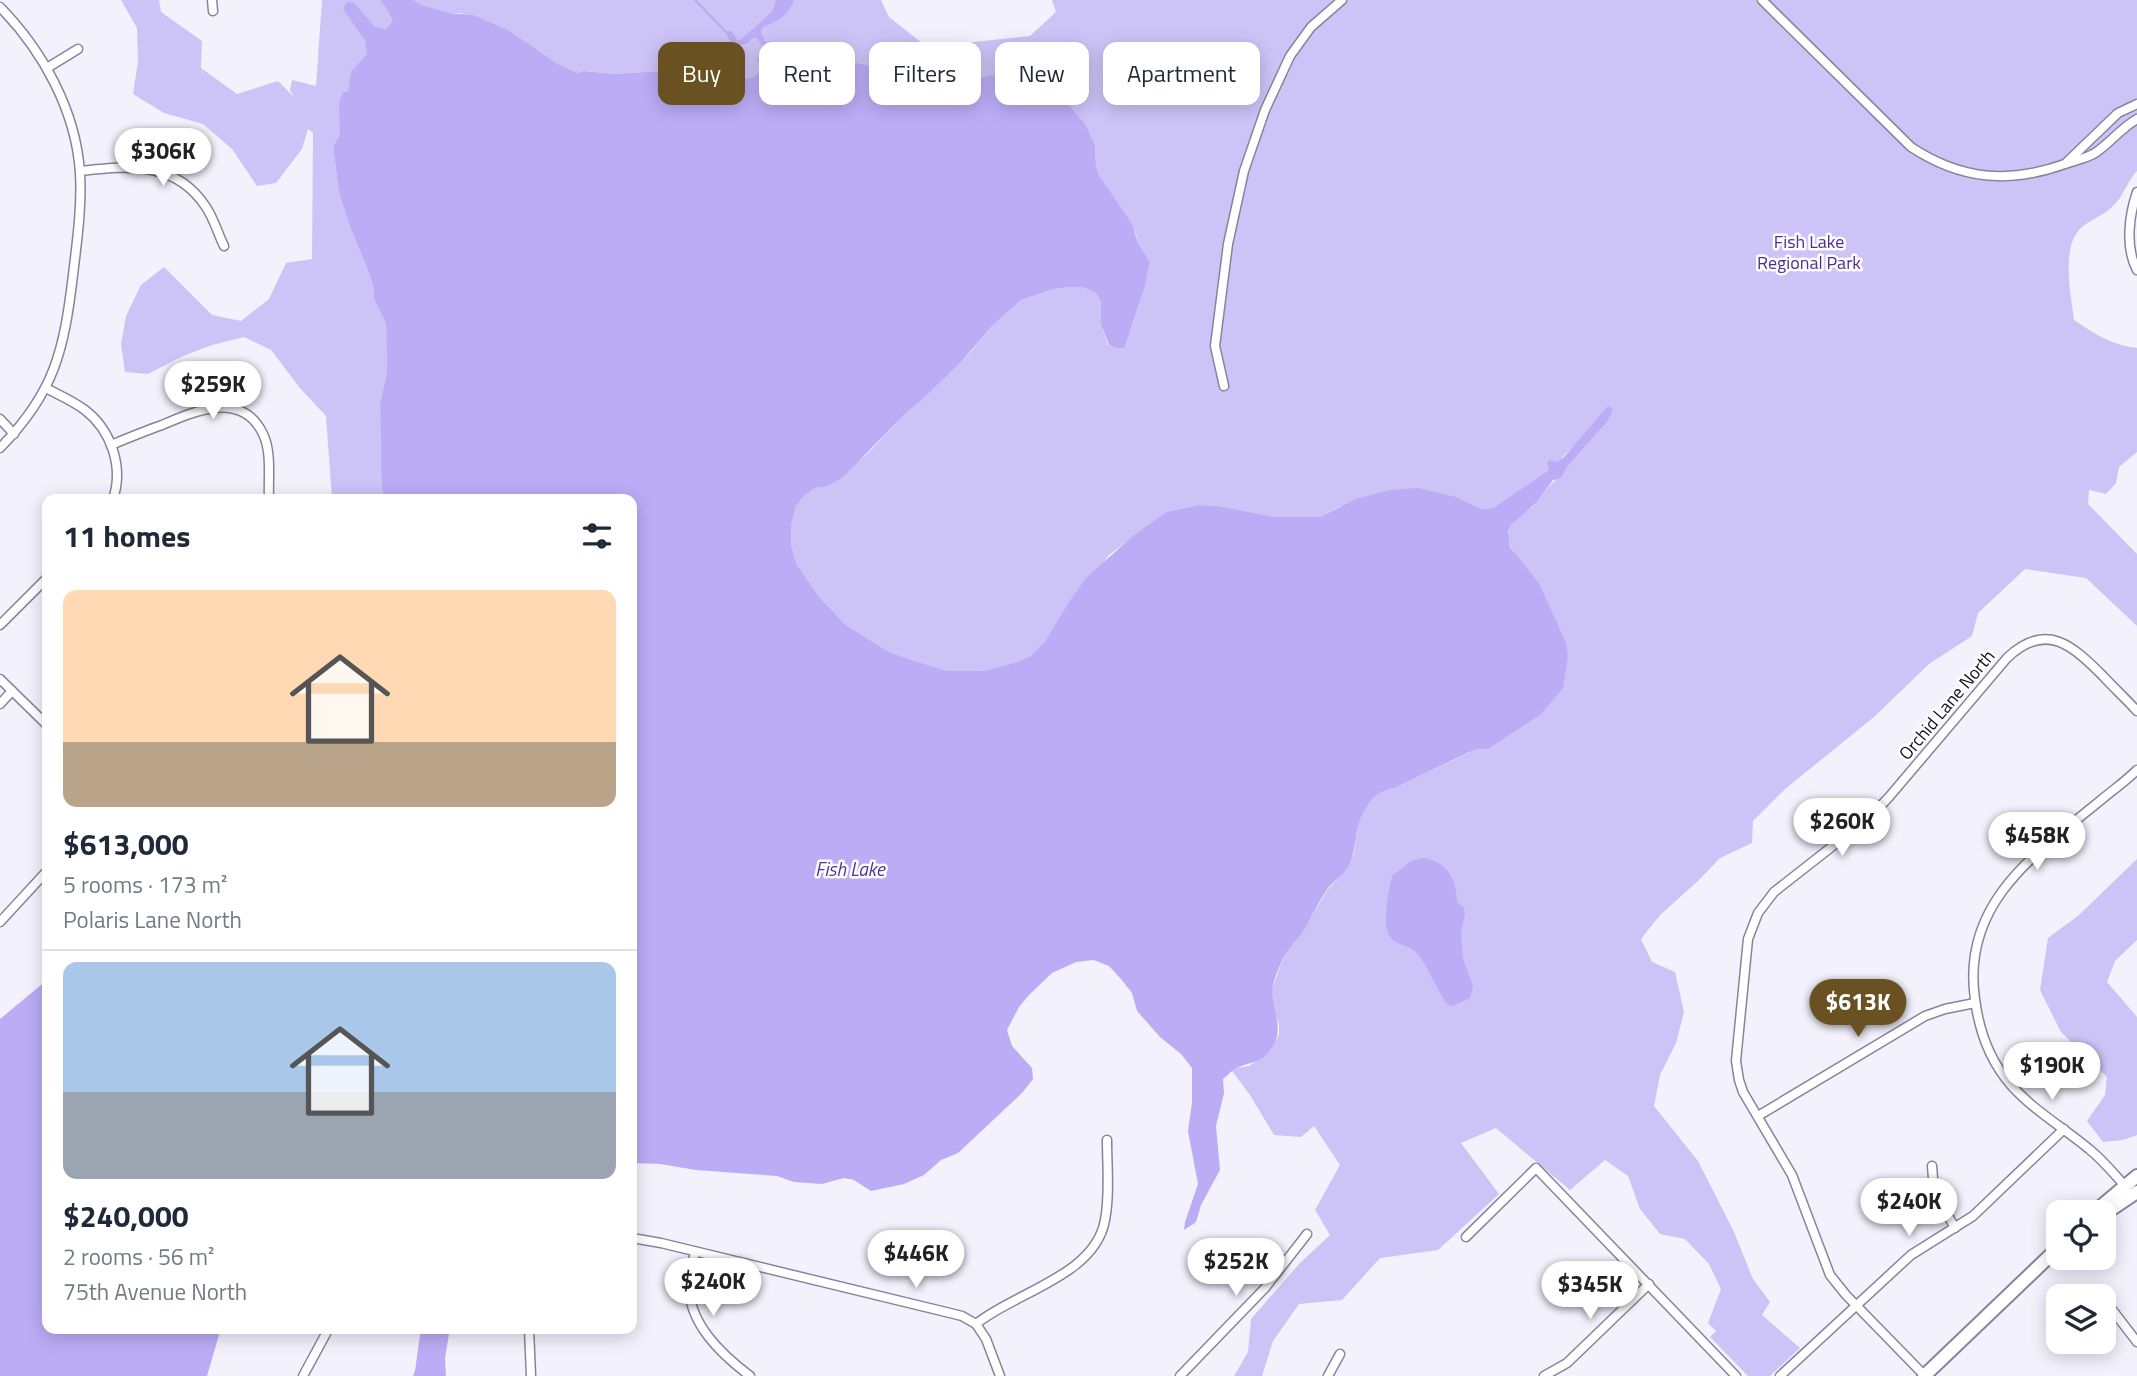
<!DOCTYPE html>
<html lang="en">
<head>
<meta charset="utf-8">
<style>
  :root { --surface:#fff; --page:#f2f2f3; --text:#1f2937; --muted:#747a83; --line:#e0e1e3; --accent:#695121 }
  body { margin:0; font-family:"Titillium Web",sans-serif; background:var(--page); color:var(--text); height:100vh; display:flex; flex-direction:column; font-size:26px; white-space:nowrap }
  * { box-sizing:border-box; margin:0 }
  p { font-size:23px; color:var(--muted) }
  .icon { flex:none; width:38px; height:38px; fill:none; stroke:currentColor; stroke-width:2; stroke-linecap:round; stroke-linejoin:round }
  .map { position:relative; flex:1; overflow:hidden }
  .drawer { position:absolute; left:42px; top:494px; width:595px; height:840px; display:flex; flex-direction:column; background:var(--surface); border-radius:14px; box-shadow:0 4px 18px #0003 }
  .drawer>* { flex:none }
  .hud { position:absolute; left:658px; top:42px; width:665px; height:63px; display:flex; gap:14px }
  .buttons { position:absolute; left:2046px; top:1200px; display:grid; gap:14px }
  .buttons a { display:grid; place-items:center; width:70px; height:70px; border-radius:14px; background:var(--surface); box-shadow:0 4px 18px #0003; font-size:35px }
  .price { position:absolute; translate:-50% -60px; padding:0 16px; border-radius:24px; background:#fff; color:#222; font-size:23px; line-height:46px; filter:drop-shadow(0 2px 4px #0008) }
  .price::after { content:''; position:absolute; left:50%; top:42px; width:21px; height:16px; margin-left:-10px; background:inherit; clip-path:polygon(0 0,100% 0,50% 100%) }
  .price.on { background:var(--accent); color:#fff }
  ul { padding:0; list-style:none }
  li { display:grid; align-content:center; gap:14px; height:371px; padding:0 21px }
  li+li { border-top:2px solid var(--line) }
  li span { display:grid; place-items:center; height:217px; border-radius:14px; color:#555 }
  li>.icon { margin-inline-start:auto }
  span .icon { width:126px; height:126px; fill:#fffc; stroke-width:1 }
  li b { font-size:30px }
  h2 { display:flex; justify-content:space-between; align-items:center; height:84px; padding:0 21px; font-size:30px }
  .chip { padding:0 24px; border-radius:14px; background:var(--surface); box-shadow:0 4px 18px #0003; font-size:24px; line-height:63px }
  .chip.on { background:var(--accent); color:#fff }
  .map>svg:first-child { display:block }
  .green { fill:#ccc3f7 }
  .water { fill:#bbacf6 }
  .lines { fill:none; stroke-linecap:round; stroke-linejoin:round }
  .stream { stroke:#bbacf6; stroke-width:2.5 }
  .street-casing { stroke:#88839d; stroke-width:11 }
  .secondary-casing { stroke:#88839d; stroke-width:16 }
  .street { stroke:#fff; stroke-width:8 }
  .secondary { stroke:#fff; stroke-width:12 }
  .labels { text-anchor:middle; stroke-width:5; stroke-linejoin:round; paint-order:stroke }
  .park-label { font-size:18px; fill:#4f2d94; stroke:#fff }
  .street-label { font-size:18px; fill:#110f18; stroke:#fff }
  .water-label { font-size:19px; font-style:italic; fill:#533299; stroke:#fff }
</style>
</head>
<body>
<div class="map">
<svg width="2137" height="1376" viewBox="0 0 2137 1376">
  <rect width="100%" height="100%" fill="#f2f1fc"/>
  <!-- green -->
  <g class="green">
    <path d="M121,0H159L161,12L202,41L201,68L237,94L278,81L294,97L290,90L292,80L316,86L322,0H881L889,17L927,47L1030,36L1056,12L1052,0H2137V171C2127,181 2123,198 2112,207C2103,216 2089,220 2080,229C2061,248 2071,295 2074,320C2093,333 2113,346 2137,348V452L2119,467L2116,483L2106,494L2089,490L2088,504L2137,554V626L2086,578L2025,569L1978,613L1972,636L1929,664L1874,717L1785,789L1753,821L1752,843L1720,858L1698,881L1660,915L1641,939L1652,962L1675,972L1684,1012L1676,1043L1660,1075L1654,1106L1698,1161L1734,1232L1753,1279L1770,1302L1762,1315L1800,1348L1770,1376H1748L1710,1337L1716,1331L1708,1323L1721,1289L1709,1264L1685,1239L1660,1234L1640,1209L1628,1176L1605,1160L1570,1190L1496,1128L1461,1143L1499,1194L1438,1250L1380,1258L1342,1300L1299,1304L1273,1341L1262,1376H1234L1248,1352L1251,1319L1300,1263L1330,1235L1315,1210L1340,1165L1314,1126L1301,1137L1274,1135L1250,1095L1232,1071L1237,1068L1249,1066L1271,1050L1279,1035V1024L1273,1008L1272,989L1281,964L1289,949L1302,933L1328,889L1346,871L1354,854L1359,818L1372,797L1382,790L1395,788L1468,753L1478,749H1488L1539,583C1528,569 1499,545 1511,525C1517,516 1529,511 1536,503C1547,491 1549,482 1564,475L1567,467L1608,421L1612,409L1549,470L1493,508L1482,509L1456,497L1341,506L1320,517H1276L1218,506L1197,505L1166,512L1109,555L1046,640L1031,656L1017,662L983,671H948L915,661L889,652L846,625L820,598L797,565L791,545V525L796,506L805,495L815,488L826,487L868,453L906,413L922,400L968,355L992,326L1021,300L1054,289L1070,287H1082L1096,293L1101,300V325L1108,345L1116,348L1131,328L1145,287L1150,262L1138,243L1136,234L1100,177L1096,167L1095,145L1086,125L1068,104L1041,88L991,75L959,83L937,82L920,77L912,72L885,66H869L821,53L798,56L784,52L766,43L761,70L755,76L715,87L705,86L661,71L614,74L585,71L578,73L558,64L510,31L461,13H449L367,54L351,71L348,91L343,92L340,103V135L333,146L339,193L350,227L367,268L373,285L374,299L386,324L387,372L380,403L381,473L383,499H332L326,416L300,388L271,350L244,337L212,345L183,356L148,374L125,372L121,344L126,316L141,285L164,267L212,315L241,321L269,299L286,263L312,259L313,133L308,129L302,149L276,183L257,186L232,149L203,124L164,113L133,94L138,62L137,28Z"/>
    <path d="M2137,859V940L2115,961L2107,982L2137,1017V1135L2123,1140L2103,1142L2087,1121L2105,1095L2107,1077L2061,1032L2040,990L2048,938L2079,915Z"/>
  </g>
  <!-- water -->
  <g class="water">
    <path d="M380,0H413L421,5L449,13L473,15L510,31L558,64L578,73L584,71L614,74L661,71L704,86L715,87L755,76L761,70L763,65L757,61L762,46L757,38H753C746,46 741,46 731,43L725,31H731L738,41C741,40 771,13 772,11C774,8 775,3 776,0H794C789,15 777,22 763,27L761,33L766,43L784,52L798,56L820,53L869,66H885L912,72L920,77L937,82L959,83L991,75L1041,88L1059,98L1068,104L1086,125L1095,145L1096,167L1100,177L1132,224L1138,243L1150,262L1145,287L1124,348H1116L1109,345L1101,325V301L1096,293L1082,287H1070L1054,289L1021,300L992,326L962,361L922,400L906,413L843,477L826,487L815,488L805,495L796,506L791,525V545L797,565L820,598L846,625L889,652L915,661L948,671H983L1017,662L1031,656L1046,640L1071,599L1087,577L1133,536L1166,512L1198,505L1218,506L1276,517H1320L1356,499L1390,490L1418,488L1456,497L1482,509L1493,508L1549,470L1547,464L1549,460L1556,462L1564,457L1608,406L1613,409L1608,421L1567,467C1564,475 1562,479 1553,480L1537,502L1511,525L1508,532L1510,547L1539,583L1566,643L1568,656L1563,688L1541,714L1488,749H1478L1467,753L1395,788C1377,791 1371,798 1363,813C1354,827 1358,851 1347,869C1343,876 1334,881 1328,888C1319,901 1312,917 1304,930C1300,937 1295,941 1291,947C1283,957 1278,969 1274,981C1267,1006 1287,1025 1272,1048C1260,1065 1249,1061 1235,1069C1231,1071 1227,1076 1223,1079L1224,1093L1216,1126L1220,1170L1201,1205L1196,1222L1184,1230L1185,1222L1198,1184L1188,1131L1192,1103V1068L1181,1054L1160,1037L1137,1011L1132,993L1121,979L1109,966L1094,960L1076,962L1052,973L1028,996L1019,1007L1007,1030L1012,1046L1032,1068L1033,1079L1022,1093L958,1153L941,1160L924,1175L904,1184L871,1191L854,1180L844,1178L822,1184L794,1182L777,1176L696,1170L660,1164L632,1163V499H383L381,473L380,403L387,372L386,324L374,299L373,285L367,268L350,227L339,193L333,146L340,135L339,103L343,92L348,91L351,71L367,54L365,40L343,9L347,2L354,3L375,27L386,29L393,21L387,9Z"/>
    <path d="M1423,858C1448,862 1456,879 1457,902L1464,908L1465,914L1461,932L1463,959L1473,986L1470,998L1452,1006L1446,1003C1439,992 1423,958 1416,952C1408,945 1398,945 1392,939C1380,928 1389,891 1392,876L1411,861Z"/>
    <path d="M47,980V1328H221L207,1376H0V1019Z"/>
    <path d="M421,1328H450L445,1358L446,1376H413L415,1371Z"/>
  </g>
  <g class="lines">
    <!-- stream -->
    <path class="stream" d="M695,0L725,31"/>
    <!-- street casing -->
    <g class="street-casing">
      <g id="street">
        <path d="M212,0L213,11"/>
        <path d="M1762,0L1911,147C1961,180 2009,184 2065,164C2075,160 2085,159 2095,153C2110,143 2121,128 2137,119"/>
        <path d="M0,7C43,51 76,111 80,173C82,207 77,241 73,275C64,350 55,392 0,448"/>
        <path d="M47,68L78,49"/>
        <path d="M2066,163L2118,113L2137,104"/>
        <path d="M80,171C128,166 175,160 206,207C214,219 218,234 224,246"/>
        <path d="M2137,192C2129,215 2125,248 2137,270"/>
        <path d="M1224,386L1215,346L1228,244L1244,171L1265,110L1290,56L1311,27L1342,0"/>
        <path d="M46,388C59,395 73,401 85,410C111,430 124,467 113,499"/>
        <path d="M0,419L14,434"/>
        <path d="M111,445C128,438 145,431 162,425C195,411 242,390 263,434C272,452 268,479 269,499"/>
        <path d="M0,625L47,578"/>
        <path d="M0,679L47,725"/>
        <path d="M0,704L12,691"/>
        <path d="M0,922L47,871"/>
        <path d="M1758,1116L1925,1016L1945,1009L1975,1003"/>
        <path d="M1932,1166L1934,1191L1955,1228"/>
        <path d="M2126,1187C2114,1174 2103,1160 2089,1149C2064,1128 2033,1110 2011,1085C1990,1061 1979,1031 1975,999C1961,903 2035,854 2101,800C2113,790 2126,781 2137,770"/>
        <path d="M1466,1237L1536,1168L1736,1376"/>
        <path d="M632,1238L661,1243L950,1313L962,1316L976,1324C1015,1292 1095,1276 1105,1220C1110,1194 1107,1166 1107,1140"/>
        <path d="M695,1252C693,1262 689,1273 689,1284C688,1323 721,1354 750,1376"/>
        <path d="M2104,1299L2137,1342"/>
        <path d="M976,1324L986,1339L1000,1376"/>
        <path d="M529,1328L531,1376"/>
        <path d="M303,1376L329,1328"/>
        <path d="M1180,1376L1265,1288L1307,1234"/>
        <path d="M1328,1376L1340,1354"/>
        <path d="M1544,1376L1567,1363L1649,1284"/>
        <path d="M1780,1376L1911,1255L1973,1216L2064,1129"/>
        <path d="M1925,1376L1846,1295L1830,1275L1792,1175L1743,1092L1739,1080L1736,1061L1748,939L1758,913L1774,892L1871,816L1889,797L2007,658C2046,621 2072,645 2103,676C2114,688 2126,699 2137,711"/>
      </g>
    </g>
    <!-- secondary casing -->
    <g class="secondary-casing">
      <g id="secondary">
        <path d="M2093,1213L2137,1176"/>
        <path d="M2104,1214L2137,1192"/>
        <path d="M1924,1376L2058,1248"/>
      </g>
    </g>
    <!-- street -->
    <use href="#street" class="street"/>
    <!-- secondary -->
    <use href="#secondary" class="secondary"/>
  </g>
  <g class="labels">
    <!-- park labels -->
    <g class="park-label">
      <text x="1809" y="248">Fish Lake<tspan x="1809" dy="21">Regional Park</tspan></text>
    </g>
    <!-- street labels -->
    <g class="street-label">
      <text transform="translate(1947 705) rotate(-50)" y="6">Orchid Lane North</text>
    </g>
    <!-- water labels -->
    <g class="water-label">
      <text x="850" y="876">Fish Lake</text>
    </g>
  </g>
</svg>
<div class="buttons">
<a><svg class="icon" aria-label="locate" viewBox="0 0 24 24"><circle cx="12" cy="12" r="6"/><path d="M12 2v4M12 18v4M2 12h4M18 12h4"/></svg></a>
<a><svg class="icon" aria-label="layers" viewBox="0 0 24 24"><path d="M12 4l9 5-9 5-9-5zM3 14l9 5 9-5"/></svg></a>
</div>
<b class="price" style="left:163px;top:188px">$306K</b>
<b class="price" style="left:213px;top:421px">$259K</b>
<b class="price" style="left:1842px;top:858px">$260K</b>
<b class="price" style="left:2037px;top:872px">$458K</b>
<b class="price on" style="left:1858px;top:1039px">$613K</b>
<b class="price" style="left:2052px;top:1102px">$190K</b>
<b class="price" style="left:1909px;top:1238px">$240K</b>
<b class="price" style="left:916px;top:1290px">$446K</b>
<b class="price" style="left:1236px;top:1298px">$252K</b>
<b class="price" style="left:713px;top:1318px">$240K</b>
<b class="price" style="left:1590px;top:1321px">$345K</b>
<div class="hud">
<a class="chip on">Buy</a>
<a class="chip">Rent</a>
<a class="chip">Filters</a>
<a class="chip">New</a>
<a class="chip">Apartment</a>
</div>
<section class="drawer">
<h2>11 homes<svg class="icon" aria-label="filters" viewBox="0 0 24 24"><path d="M4 7h16M4 17h16"/><circle cx="9" cy="7" r="2"/><circle cx="15" cy="17" r="2"/></svg></h2>
<ul>
<li><span style="background:linear-gradient(#ffd9b3 70%,#b9a48a 0)"><svg class="icon" aria-label="home" viewBox="0 0 24 24"><path d="M3 11l9-7 9 7M6 9v11h12V9"/></svg></span><div><b>$613,000</b><p>5 rooms · 173 m²</p><p>Polaris Lane North</p></div></li>
<li><span style="background:linear-gradient(#a9c7e8 60%,#9aa5b1 0)"><svg class="icon" aria-label="home" viewBox="0 0 24 24"><path d="M3 11l9-7 9 7M6 9v11h12V9"/></svg></span><div><b>$240,000</b><p>2 rooms · 56 m²</p><p>75th Avenue North</p></div></li>
</ul>
</section>
</div>
</body>
</html>
